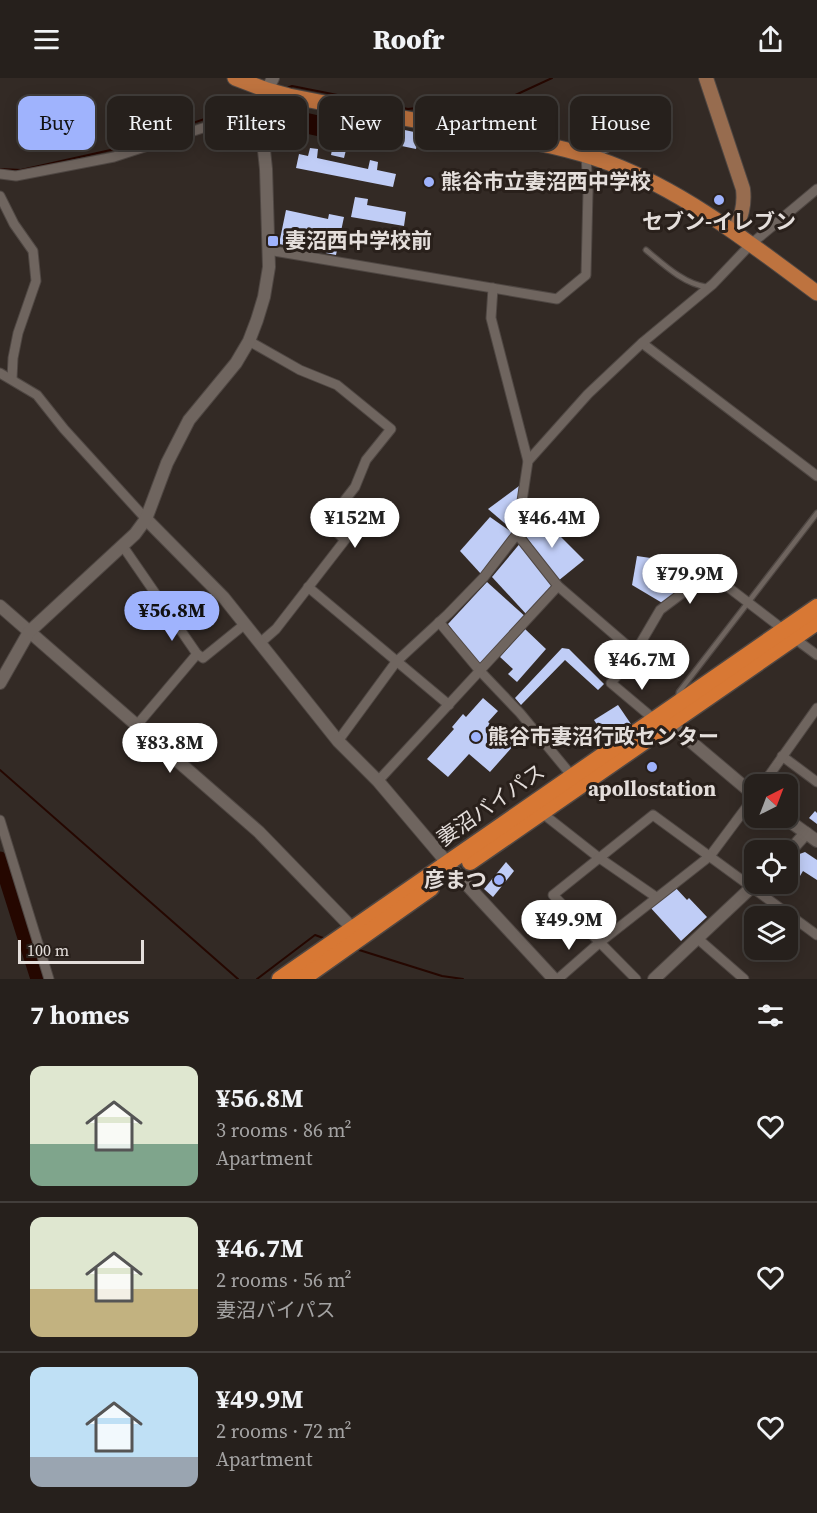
<!DOCTYPE html>
<html lang="en">
<head>
<meta charset="utf-8">
<style>
  :root { --surface:#26201c; --page:#322d29; --text:#f1f3f6; --muted:#a4a3a3; --line:#423e3b; --accent:#9fb3fd }
  body { margin:0; font-family:"Source Serif 4","Noto Sans JP",serif; background:var(--page); color:var(--text); height:100vh; display:flex; flex-direction:column; font-size:22px; white-space:nowrap }
  * { box-sizing:border-box; margin:0 }
  p { font-size:20px; color:var(--muted) }
  .icon { flex:none; width:33px; height:33px; fill:none; stroke:currentColor; stroke-width:2; stroke-linecap:round; stroke-linejoin:round }
  .map { position:relative; height:901px; overflow:hidden }
  .drawer { display:flex; flex-direction:column; background:var(--surface); flex:1 }
  .drawer>* { flex:none }
  .hud { position:absolute; left:18px; top:18px; width:782px; height:54px; display:flex; gap:12px }
  .needle { width:39px; rotate:42deg }
  .buttons { position:absolute; left:744px; top:696px; display:grid; gap:12px }
  .buttons a { display:grid; place-items:center; width:54px; height:54px; border-radius:12px; background:var(--surface); box-shadow:0 3px 15px #0003,0 0 0 2px var(--line); font-size:30px }
  .scale { position:absolute; left:18px; bottom:15px; width:126px; box-sizing:border-box; padding-left:6px; border:3px solid #e4dedb; border-top:0; font-size:16px; line-height:21px; white-space:nowrap; color:#e4dedb; -webkit-text-stroke:4px #29201b; paint-order:stroke }
  .price { position:absolute; translate:-50% -51px; padding:0 14px; border-radius:21px; background:#fff; color:#222; font-size:20px; line-height:39px; filter:drop-shadow(0 2px 3px #0008) }
  .price::after { content:''; position:absolute; left:50%; top:36px; width:18px; height:14px; margin-left:-9px; background:inherit; clip-path:polygon(0 0,100% 0,50% 100%) }
  .price.on { background:var(--accent); color:#111 }
  ul { padding:0; list-style:none }
  li { display:flex; align-items:center; gap:18px; height:150px; padding:0 30px }
  li+li { border-top:2px solid var(--line) }
  li span { display:grid; place-items:center; flex:none; width:168px; height:120px; border-radius:12px; color:#555 }
  li>.icon { margin-inline-start:auto }
  span .icon { width:72px; height:72px; fill:#fffc; stroke-width:1 }
  li b { font-size:26px }
  h2 { display:flex; justify-content:space-between; align-items:center; height:72px; padding:0 30px; font-size:26px }
  .chip { padding:0 21px; border-radius:12px; background:var(--surface); box-shadow:0 3px 15px #0003,0 0 0 2px var(--line); font-size:21px; line-height:54px }
  .chip.on { background:var(--accent); color:#111 }
  header { display:flex; justify-content:space-between; align-items:center; height:78px; padding:0 30px; background:var(--surface); font-size:27px; font-weight:800 }
  .map>svg:first-child { display:block }
  .water { fill:#250700 }
  .lines { fill:none; stroke-linecap:round; stroke-linejoin:round }
  .stream { stroke:#250700; stroke-width:2 }
  .river { stroke:#250700; stroke-width:15 }
  .building { fill:#c0cdf6 }
  .service-casing { stroke:#4f4743; stroke-width:7 }
  .minor-casing { stroke:#4f4743; stroke-width:11 }
  .tertiary-casing { stroke:#4f4743; stroke-width:14 }
  .secondary-casing { stroke:#4f4743; stroke-width:16 }
  .primary-casing { stroke:#4f4743; stroke-width:17 }
  .trunk-casing { stroke:#4f4743; stroke-width:19 }
  .service { stroke:#6f655f; stroke-width:4.5 }
  .minor { stroke:#6f655f; stroke-width:9 }
  .tertiary { stroke:#6f655f; stroke-width:12 }
  .secondary { stroke:#976c4f; stroke-width:14 }
  .primary { stroke:#be733f; stroke-width:15 }
  .trunk { stroke:#d87834; stroke-width:16 }
  .poi-dot { fill:#9fb3fd; stroke:#29201b; stroke-width:2 }
  .labels { text-anchor:middle; stroke-width:6; stroke-linejoin:round; paint-order:stroke }
  .poi-label { font-size:21px; font-weight:bold; fill:#e4dedb; stroke:#29201b; text-anchor:start }
  .street-label { font-size:21px; fill:#e4dedb; stroke:#29201b }
</style>
</head>
<body>
<header><svg class="icon" aria-label="menu" viewBox="0 0 24 24"><path d="M4 6h16M4 12h16M4 18h16"/></svg>Roofr<svg class="icon" aria-label="share" viewBox="0 0 24 24"><path d="M12 15V3M7 8l5-5 5 5M5 13v7h14v-7"/></svg></header>
<div class="map">
<svg width="817" height="901" viewBox="0 0 817 901">
  <rect width="100%" height="100%" fill="#332a25"/>
  <!-- water -->
  <path class="water" d="M290,31L321,38L317,58L286,51Z"/>
  <g class="lines">
    <!-- stream -->
    <g class="stream">
      <path d="M287,10L292,8L408,31L511,19L552,0"/>
      <path d="M0,91L21,92L124,69L259,22"/>
      <path d="M0,692L238,901"/>
      <path d="M356,871L442,898L463,901"/>
      <path d="M257,901L315,857L326,861"/>
    </g>
    <!-- river -->
    <path class="river" d="M0,781L38,901"/>
  </g>
  <!-- building -->
  <g class="building">
    <path d="M347,40L419,55L416,71L344,56Z"/>
    <path d="M334,61L348,64L344,80L331,77Z"/>
    <path d="M310,70L318,71L317,80L368,91L370,82L378,84L377,92L396,96L393,109L296,90L299,76L308,78Z"/>
    <path d="M355,119L368,121L367,127L406,134L404,148L351,139Z"/>
    <path d="M286,132L328,141L329,136L344,139L336,177L279,166Z"/>
    <path d="M519,408L515,454L488,431Z"/>
    <path d="M490,439L513,455L481,496L460,473Z"/>
    <path d="M546,444L584,482L558,503L519,449Z"/>
    <path d="M522,463L555,508L527,537L492,499Z"/>
    <path d="M637,478L698,487L683,511L664,526L632,507Z"/>
    <path d="M487,504L527,540L478,588L448,546Z"/>
    <path d="M525,551L546,571L517,604L508,596L513,591L500,579Z"/>
    <path d="M562,570L569,571L604,606L598,612L565,582L521,627L515,620Z"/>
    <path d="M483,620L498,633L488,644L514,667L490,694L469,676L448,699L427,681L454,651L452,649L463,636L466,639Z"/>
    <path d="M618,627L631,646L607,662L594,642Z"/>
    <path d="M815,733L817,735V746L809,740Z"/>
    <path d="M805,774L817,782V802L803,793L800,798L790,790L794,778Z"/>
    <path d="M506,784L514,793L493,819L484,811Z"/>
    <path d="M674,808L687,822L689,820L707,839L681,863L649,828Z"/>
  </g>
  <g class="lines">
    <!-- service casing -->
    <g class="service-casing">
      <g id="service">
        <path d="M598,77L620,64L645,57L635,30"/>
        <path d="M646,172C664,187 684,206 707,209"/>
        <path d="M678,619L679,614L817,435"/>
      </g>
    </g>
    <!-- minor casing -->
    <g class="minor-casing">
      <g id="minor">
        <path d="M0,96L16,98L114,79L215,46L261,28"/>
        <path d="M0,118L14,146L33,173L36,203L18,255L13,280L12,301"/>
        <path d="M268,172L557,221L586,197L588,113L586,77"/>
        <path d="M249,263L300,292L337,307L391,351L366,382L355,409L327,445L345,462L276,551L260,565"/>
        <path d="M642,265L817,398"/>
        <path d="M0,295L37,317L64,351L146,441"/>
        <path d="M528,383L588,316L642,265L713,206L751,166L817,111"/>
        <path d="M517,456L558,508L630,570L633,578"/>
        <path d="M122,467L197,576L203,580L245,546"/>
        <path d="M308,509L449,627"/>
        <path d="M439,544L480,593L520,635L572,698"/>
        <path d="M794,560L817,577"/>
        <path d="M655,642L611,605L633,578L660,532L692,508L703,490L784,552"/>
        <path d="M137,647L197,576"/>
        <path d="M338,663L396,584L448,536L484,499L517,456L528,383L491,240L493,210"/>
        <path d="M782,678L817,704"/>
        <path d="M378,703L558,508"/>
        <path d="M763,706L817,630"/>
        <path d="M542,735L598,779L656,819"/>
        <path d="M0,742L49,901"/>
        <path d="M697,860L744,901"/>
        <path d="M558,901L599,865L710,778L754,719"/>
        <path d="M636,901L553,817L653,737L817,857"/>
      </g>
    </g>
    <!-- tertiary casing -->
    <g class="tertiary-casing">
      <g id="tertiary">
        <path d="M146,441L224,520L338,663L378,703L455,794L554,901"/>
        <path d="M0,528L259,754L357,855"/>
        <path d="M0,605L29,554L135,456L146,441L167,385L189,342L236,285L249,263L257,242L264,219L269,189L266,91L260,35L267,12L273,0"/>
        <path d="M670,646L754,717"/>
        <path d="M785,740L817,763"/>
        <path d="M788,775L806,755"/>
        <path d="M654,901L755,806"/>
      </g>
    </g>
    <!-- secondary casing -->
    <g class="secondary-casing">
      <path id="secondary" d="M706,0L743,111C745,128 741,139 734,154"/>
    </g>
    <!-- primary casing -->
    <g class="primary-casing">
      <path id="primary" d="M235,0L267,12L289,18C349,30 408,41 468,52C516,61 564,68 609,85C686,114 752,167 817,215"/>
    </g>
    <!-- trunk casing -->
    <g class="trunk-casing">
      <g id="trunk">
        <path d="M470,784L817,544"/>
        <path d="M280,901L817,529"/>
        <path d="M302,901L431,810"/>
      </g>
    </g>
    <!-- service -->
    <use href="#service" class="service"/>
    <!-- minor -->
    <use href="#minor" class="minor"/>
    <!-- tertiary -->
    <use href="#tertiary" class="tertiary"/>
    <!-- secondary -->
    <use href="#secondary" class="secondary"/>
    <!-- primary -->
    <use href="#primary" class="primary"/>
    <!-- trunk -->
    <use href="#trunk" class="trunk"/>
  </g>
  <!-- markers -->
  <g class="poi-dot">
    <circle cx="429" cy="104" r="6"/>
    <circle cx="719" cy="122" r="6"/>
    <rect x="267" y="157" width="12" height="12" rx="3"/>
    <circle cx="476" cy="659" r="6"/>
    <circle cx="652" cy="689" r="6"/>
    <circle cx="499" cy="802" r="6"/>
  </g>
  <g class="labels">
    <!-- poi labels -->
    <g class="poi-label">
      <text x="441" y="111">熊谷市立妻沼西中学校</text>
      <text x="719" y="151" text-anchor="middle">セブン-イレブン</text>
      <text x="285" y="170">妻沼西中学校前</text>
      <text x="488" y="666">熊谷市妻沼行政センター</text>
      <text x="652" y="718" text-anchor="middle">apollostation</text>
      <text x="487" y="809" text-anchor="end">彦まつ</text>
    </g>
    <!-- street labels -->
    <g class="street-label">
      <text transform="translate(491 727) rotate(-35)" y="7">妻沼バイパス</text>
    </g>
  </g>
</svg>
<div class="buttons">
<a><svg class="needle" viewBox="-14 -14 28 28"><path d="M0-13l5 13h-10z" fill="#e53935"/><path d="M0 13l5-13h-10z" fill="#a4a3a3"/></svg></a>
<a><svg class="icon" aria-label="locate" viewBox="0 0 24 24"><circle cx="12" cy="12" r="6"/><path d="M12 2v4M12 18v4M2 12h4M18 12h4"/></svg></a>
<a><svg class="icon" aria-label="layers" viewBox="0 0 24 24"><path d="M12 4l9 5-9 5-9-5zM3 14l9 5 9-5"/></svg></a>
</div>
<div class="scale">100 m</div>
<b class="price" style="left:355px;top:471px">¥152M</b>
<b class="price" style="left:552px;top:471px">¥46.4M</b>
<b class="price" style="left:690px;top:527px">¥79.9M</b>
<b class="price on" style="left:172px;top:564px">¥56.8M</b>
<b class="price" style="left:642px;top:613px">¥46.7M</b>
<b class="price" style="left:170px;top:696px">¥83.8M</b>
<b class="price" style="left:569px;top:873px">¥49.9M</b>
<div class="hud">
<a class="chip on">Buy</a>
<a class="chip">Rent</a>
<a class="chip">Filters</a>
<a class="chip">New</a>
<a class="chip">Apartment</a>
<a class="chip">House</a>
</div>
</div>
<section class="drawer">
<h2>7 homes<svg class="icon" aria-label="filters" viewBox="0 0 24 24"><path d="M4 7h16M4 17h16"/><circle cx="9" cy="7" r="2"/><circle cx="15" cy="17" r="2"/></svg></h2>
<ul>
<li><span style="background:linear-gradient(#dfe7d0 65%,#7fa58c 0)"><svg class="icon" aria-label="home" viewBox="0 0 24 24"><path d="M3 11l9-7 9 7M6 9v11h12V9"/></svg></span><div><b>¥56.8M</b><p>3 rooms · 86 m²</p><p>Apartment</p></div><svg class="icon" aria-label="heart" viewBox="0 0 24 24"><path d="M12 20l-8-8c-3-5 5-10 8-4 3-6 11-1 8 4z"/></svg></li>
<li><span style="background:linear-gradient(#dfe7d0 60%,#c2b280 0)"><svg class="icon" aria-label="home" viewBox="0 0 24 24"><path d="M3 11l9-7 9 7M6 9v11h12V9"/></svg></span><div><b>¥46.7M</b><p>2 rooms · 56 m²</p><p>妻沼バイパス</p></div><svg class="icon" aria-label="heart" viewBox="0 0 24 24"><path d="M12 20l-8-8c-3-5 5-10 8-4 3-6 11-1 8 4z"/></svg></li>
<li><span style="background:linear-gradient(#bfe0f5 75%,#9aa5b1 0)"><svg class="icon" aria-label="home" viewBox="0 0 24 24"><path d="M3 11l9-7 9 7M6 9v11h12V9"/></svg></span><div><b>¥49.9M</b><p>2 rooms · 72 m²</p><p>Apartment</p></div><svg class="icon" aria-label="heart" viewBox="0 0 24 24"><path d="M12 20l-8-8c-3-5 5-10 8-4 3-6 11-1 8 4z"/></svg></li>
</ul>
</section>
</body>
</html>
